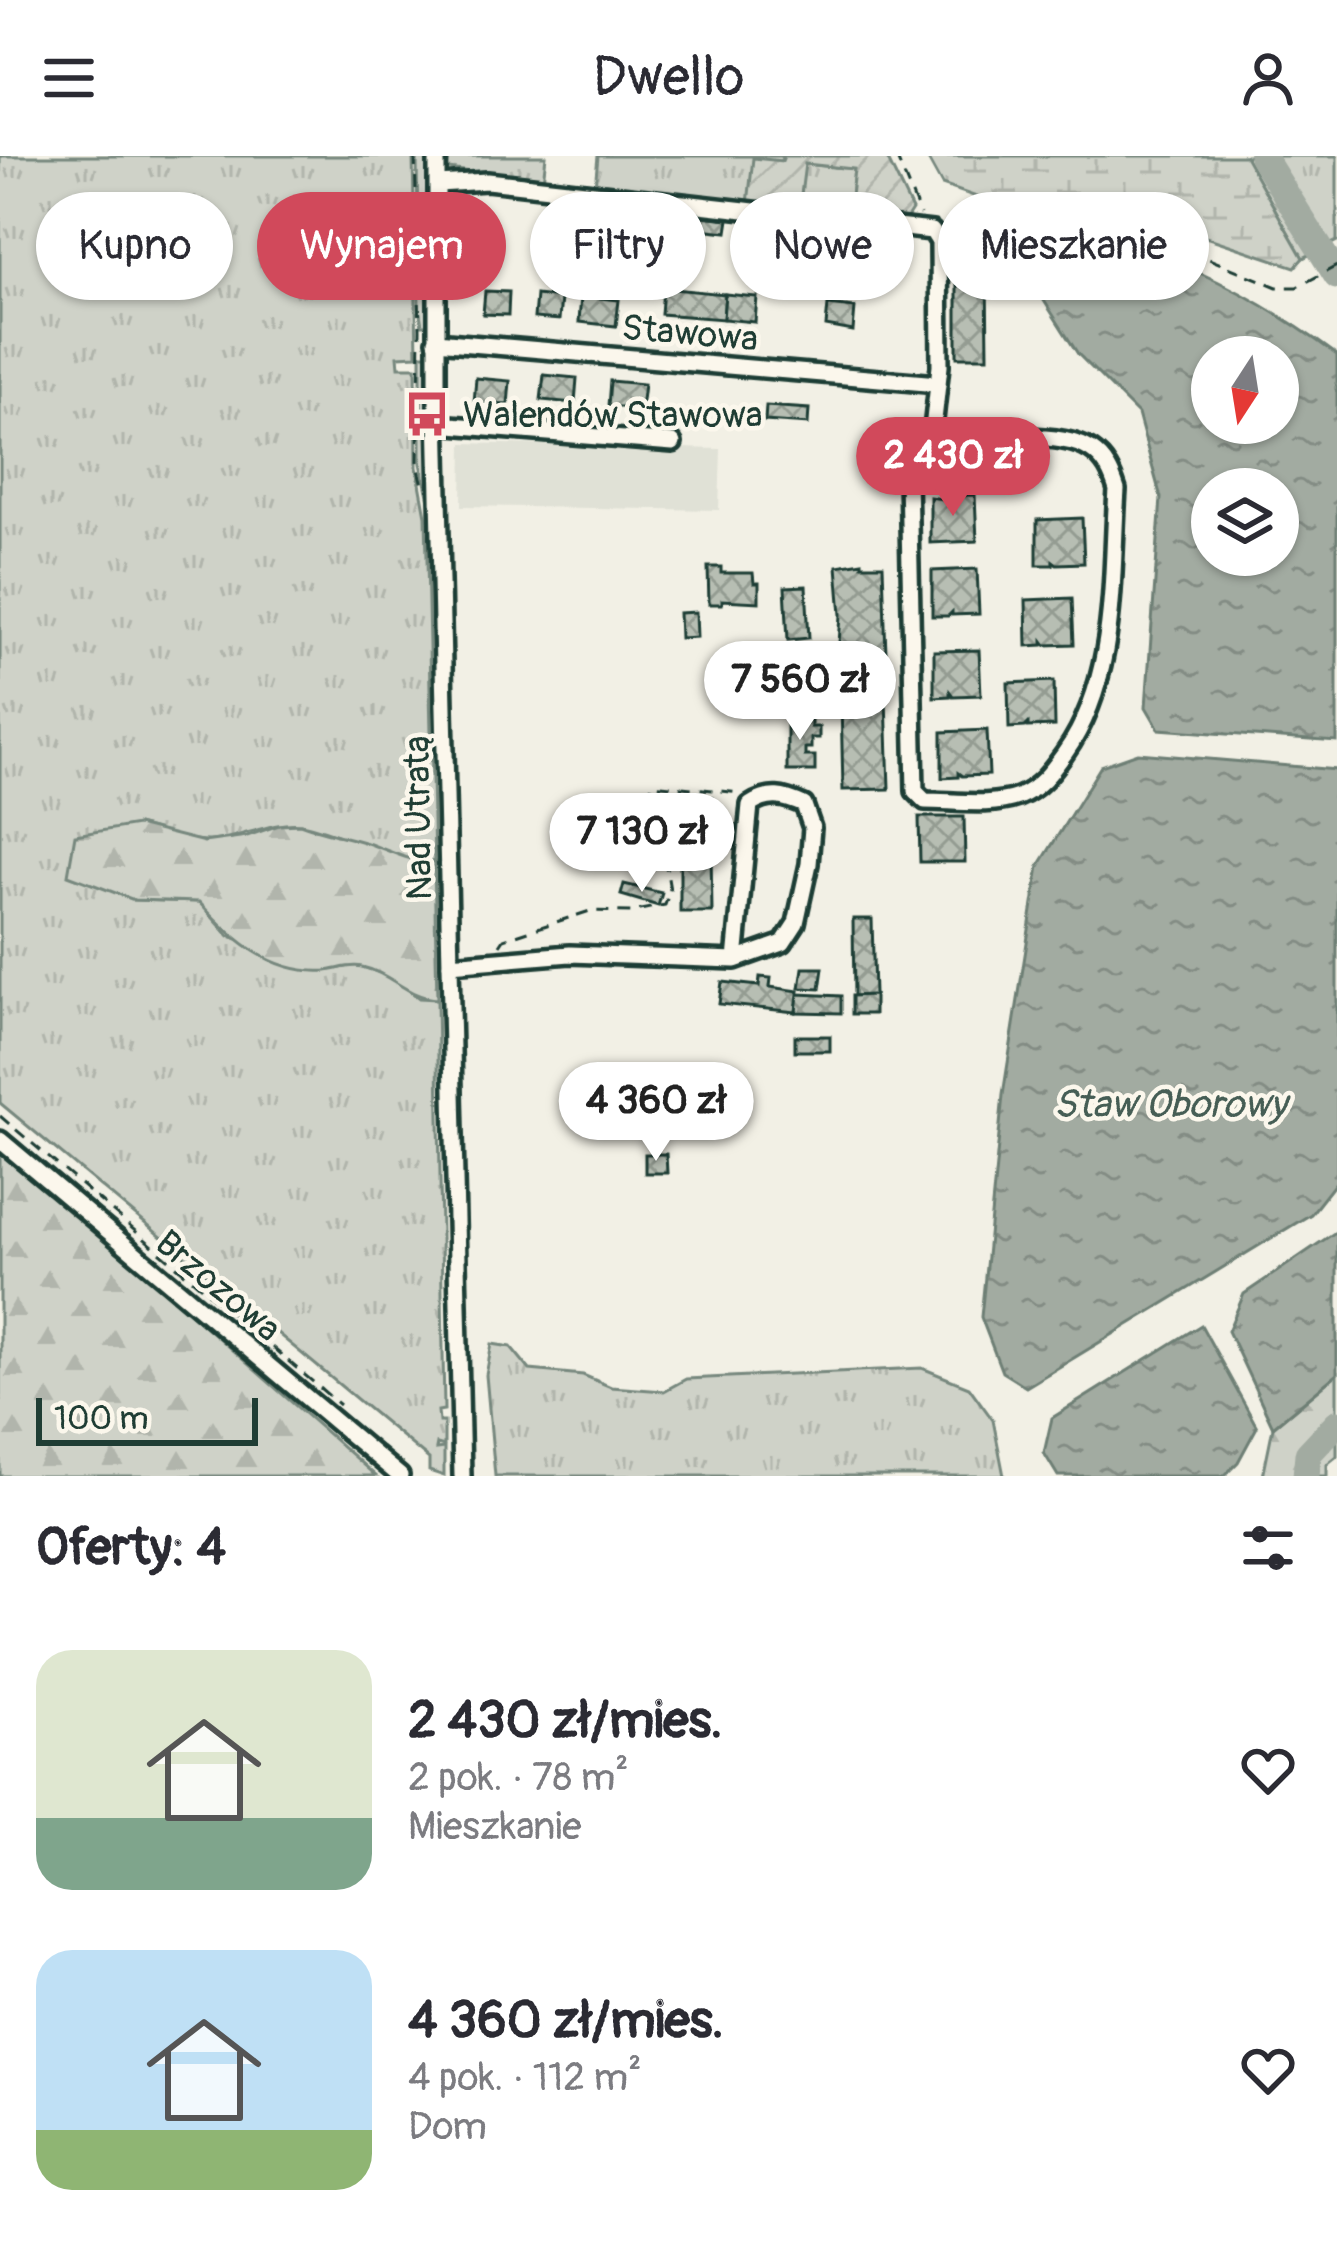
<!DOCTYPE html>
<html lang="pl">
<head>
<meta charset="utf-8">
<style>
  :root { --surface:#fff; --page:#f7f7f7; --text:#2b2b33; --muted:#7c7c81; --accent:#d1495b }
  body { margin:0; font-family:Pangolin,sans-serif; background:var(--page); color:var(--text); height:100vh; display:flex; flex-direction:column; font-size:45px; white-space:nowrap }
  * { box-sizing:border-box; margin:0 }
  p { font-size:39px; color:var(--muted) }
  .icon { flex:none; width:66px; height:66px; fill:none; stroke:currentColor; stroke-width:2; stroke-linecap:round; stroke-linejoin:round }
  .map { position:relative; height:1320px; overflow:hidden }
  .drawer { display:flex; flex-direction:column; background:var(--surface); flex:1 }
  .drawer>* { flex:none }
  .guide { position:absolute; left:36px; top:36px; width:1266px; height:108px; display:flex; gap:24px }
  .needle { width:78px; rotate:192deg }
  .controls { position:absolute; left:1191px; top:180px; display:grid; gap:24px }
  .controls a { display:grid; place-items:center; width:108px; height:108px; border-radius:50%; background:var(--surface); box-shadow:0 3px 9px #0004; font-size:60px }
  .scale { position:absolute; left:36px; bottom:30px; width:222px; box-sizing:border-box; padding-left:12px; border:6px solid #1f3d34; border-top:0; font-size:33px; line-height:42px; white-space:nowrap; color:#1f3d34; -webkit-text-stroke:9px #fbf7ec; paint-order:stroke }
  .price { position:absolute; translate:-50% -102px; padding:0 27px; border-radius:42px; background:#fff; color:#222; font-size:39px; line-height:78px; filter:drop-shadow(0 3px 6px #0008) }
  .price::after { content:''; position:absolute; left:50%; top:72px; width:36px; height:27px; margin-left:-18px; background:inherit; clip-path:polygon(0 0,100% 0,50% 100%) }
  .price.on { background:var(--accent); color:#fff }
  ul { padding:0; list-style:none }
  li { display:flex; align-items:center; gap:36px; height:300px; padding:0 36px }
  li span { display:grid; place-items:center; flex:none; width:336px; height:240px; border-radius:36px; color:#555 }
  li>.icon { margin-inline-start:auto }
  span .icon { width:144px; height:144px; fill:#fffc; stroke-width:1 }
  li b { font-size:51px }
  h2 { display:flex; justify-content:space-between; align-items:center; height:144px; padding:0 36px; font-size:51px }
  .pill { padding:0 42px; border-radius:54px; background:var(--surface); box-shadow:0 3px 9px #0004; font-size:42px; line-height:108px }
  .pill.on { background:var(--accent); color:#fff }
  header { display:flex; justify-content:space-between; align-items:center; height:156px; padding:0 36px; background:var(--surface); font-size:54px; font-weight:600 }
  .map>svg:first-child { display:block }
  .built { fill:#e0e1d6 }
  .grass { fill:url(#grass-tufts); stroke:#77887e; stroke-width:3 }
  .forest { fill:url(#forest-firs); stroke:#77887e; stroke-width:3 }
  .wetland { fill:url(#wetland-marsh); stroke:#77887e; stroke-width:3 }
  .garden { fill:url(#garden-furrows); stroke:#77887e; stroke-width:3 }
  .water { fill:url(#water-ripples); stroke:#6e7f75; stroke-width:3; fill-rule:evenodd }
  .lines { fill:none; stroke-linecap:round; stroke-linejoin:round }
  .river { stroke:#a2aba1; stroke-width:27 }
  .building { fill:url(#building-cross-hatch); stroke:#1f3d34; stroke-width:3 }
  .minor-casing { stroke:#1f3d34; stroke-width:24 }
  .path { stroke:#1f3d34; stroke-width:3; stroke-dasharray:12 9; stroke-linecap:butt }
  .minor { stroke:#fbf7ec; stroke-width:15 }
  .labels { text-anchor:middle; stroke-width:9; stroke-linejoin:round; paint-order:stroke }
  .street-label { font-size:36px; fill:#1f3d34; stroke:#fbf7ec }
  .poi-label { font-size:36px; fill:#1f3d34; stroke:#fbf7ec; text-anchor:start }
  .water-label { font-size:39px; font-style:italic; fill:#465e55; stroke:#fbf7ec }
</style>
</head>
<body>
<header><svg class="icon" aria-label="menu" viewBox="0 0 24 24"><path d="M4 6h16M4 12h16M4 18h16"/></svg>Dwello<svg class="icon" aria-label="person" viewBox="0 0 24 24"><circle cx="12" cy="8" r="4"/><path d="M4 21q1-7 8-7t8 7"/></svg></header>
<div class="map">
<svg width="1337" height="1320" viewBox="0 0 1337 1320">
  <defs>
    <pattern id="grass-tufts" width="24" height="20" patternUnits="userSpaceOnUse" patternTransform="scale(3)"><rect width="24" height="20" fill="#cfd2c8"/><path d="M3 7l-1-3M5 7V3M7 7l1-3M15 17l-1-3M17 17v-4M19 17l1-3" fill="none" stroke="#b1b5ac"/></pattern>
    <pattern id="forest-firs" width="22" height="20" patternUnits="userSpaceOnUse" patternTransform="scale(3)"><rect width="22" height="20" fill="#cfd2c8"/><path d="M5 1l3.5 6h-7zM16 11l3.5 6h-7z" fill="#b1b5ac"/></pattern>
    <pattern id="wetland-marsh" width="20" height="14" patternUnits="userSpaceOnUse" patternTransform="scale(3)"><rect width="20" height="14" fill="#cfd2c8"/><path d="M1 5h8M5 5V1M11 12h8M15 12V8" fill="none" stroke="#b1b5ac"/></pattern>
    <pattern id="garden-furrows" width="10" height="10" patternUnits="userSpaceOnUse" patternTransform="scale(3)"><rect width="10" height="10" fill="#cfd2c8"/><path d="M-1 1l2-2M0 10L10 0M9 11l2-2" fill="none" stroke="#b1b5ac"/></pattern>
    <pattern id="water-ripples" width="26" height="14" patternUnits="userSpaceOnUse" patternTransform="scale(3)"><rect width="26" height="14" fill="#a2aba1"/><path d="M2 4q2-2 4 0t4 0M15 11q2-2 4 0t4 0" fill="none" stroke="#838c84"/></pattern>
    <pattern id="building-cross-hatch" width="8" height="8" patternUnits="userSpaceOnUse" patternTransform="scale(3)"><rect width="8" height="8" fill="#b7beb3"/><path d="M0 0l8 8M0 8l8-8" fill="none" stroke="#949c92"/></pattern>
  </defs>
  <rect width="100%" height="100%" fill="#f2f0e5"/>
  <filter id="ink" filterUnits="userSpaceOnUse"><feTurbulence type="fractalNoise" baseFrequency=".00833" numOctaves="2"/><feDisplacementMap in="SourceGraphic" scale="24" xChannelSelector="R" yChannelSelector="G"/><feConvolveMatrix kernelMatrix="1 2 1 2 8 2 1 2 1" color-interpolation-filters="sRGB"/></filter>
  <g filter="url(#ink)">
    <!-- built -->
    <path class="built" d="M463,287L721,293L719,354L462,350Z"/>
    <!-- grass -->
    <g class="grass">
      <path d="M0,0H413L417,199L398,200L399,211H416L417,311L426,360L434,706C394,707 342,676 301,668C275,664 238,683 210,685C187,686 159,674 137,669L134,744L199,746L229,780L325,815L357,809L392,821L419,842L437,843L444,1254L438,1255L439,1266H444V1290L437,1288L436,1293L444,1292V1320L429,1315V1303L0,947Z"/>
      <path d="M417,0H428L430,169H422L419,152Z"/>
      <path d="M449,0H546L543,25L448,13Z"/>
      <path d="M598,0H784L748,48L595,31Z"/>
      <path d="M1244,0H1337V85L1303,102Z"/>
      <path d="M804,8L854,13L849,59L799,54Z"/>
      <path d="M421,198H430L426,262H431L442,708L439,711L431,354L421,307Z"/>
      <path d="M492,1188L511,1191L530,1214L583,1219L611,1231L664,1235L686,1223L922,1212L969,1231L993,1264L1004,1320H495L486,1219Z"/>
    </g>
    <!-- forest -->
    <g class="forest">
      <path d="M300,668C323,677 345,680 367,687C391,695 409,706 434,706L437,843C408,842 391,817 362,811C350,808 337,814 325,815C271,818 233,783 199,746L134,744L68,719L75,679L137,669L204,686L247,680L279,669Z"/>
      <path d="M0,991L376,1320H0Z"/>
      <path d="M1337,1218V1300L1327,1308V1320H1263L1273,1271Z"/>
    </g>
    <!-- wetland -->
    <path class="wetland" d="M926,0H1245L1303,102L1295,111L1158,65L985,44L942,29Z"/>
    <!-- garden -->
    <path class="garden" d="M784,0H886L912,54L905,65L849,59L854,13L805,8L799,54L748,48L753,2L782,5Z"/>
    <!-- water -->
    <g class="water">
      <path d="M1039,77C1149,81 1250,135 1337,199V586L1159,573L1146,551L1161,342L1138,258L1078,198L1015,99L1018,82ZM1278,201V267H1212V201ZM1278,333V399H1212V333Z"/>
      <path d="M1138,597L1337,614V1025L1311,1058L1026,1231L1002,1216L981,1161L1003,939L1039,710L1101,610Z"/>
      <path d="M1337,1075V1218L1273,1271L1228,1175L1244,1138Z"/>
      <path d="M1201,1169L1257,1271L1238,1306L1224,1320H1058L1044,1297L1052,1262Z"/>
    </g>
    <g class="lines">
      <!-- river -->
      <g class="river">
        <path d="M1262,0L1337,120"/>
        <path d="M1306,1320L1308,1298L1337,1267"/>
      </g>
    </g>
    <!-- building -->
    <g class="building">
      <path d="M657,55L729,63L727,76L656,68Z"/>
      <path d="M568,62L629,68L628,78L567,72Z"/>
      <path d="M567,72L628,78L627,90L566,84Z"/>
      <path d="M815,92L836,94L832,125L811,122Z"/>
      <path d="M957,120H987L988,201H957Z"/>
      <path d="M663,132L725,138L723,163L661,158Z"/>
      <path d="M485,135L509,136L508,159L483,158Z"/>
      <path d="M725,138L757,141L755,166L723,163Z"/>
      <path d="M536,139L561,142L559,164L534,162Z"/>
      <path d="M581,140L619,144L616,170L579,166Z"/>
      <path d="M828,149L855,152L853,175L826,170Z"/>
      <path d="M544,219L577,222L575,247L541,244Z"/>
      <path d="M476,222L510,225L508,249L474,247Z"/>
      <path d="M610,225L644,228L641,253L608,250Z"/>
      <path d="M766,250L809,253L808,268L765,265Z"/>
      <path d="M975,339L977,385L930,387V341L948,344V340Z"/>
      <path d="M1082,362L1084,407L1057,408L1053,405V409H1037V364Z"/>
      <path d="M862,406V409H883L886,499L838,501L841,459L837,410Z"/>
      <path d="M708,411H721V417H753L754,427H759V446L722,444V448H709Z"/>
      <path d="M977,413L979,458L952,459V456L948,460H932V415Z"/>
      <path d="M806,430L809,482L788,484L785,431Z"/>
      <path d="M1072,442L1074,488L1046,489L1043,485V489L1027,490L1026,444Z"/>
      <path d="M696,456L697,481L680,482L679,457Z"/>
      <path d="M979,494L981,539L953,540L950,536V540L934,541V495Z"/>
      <path d="M1054,525L1055,570L1028,571V568L1025,571L1009,572L1008,527Z"/>
      <path d="M886,543L889,633L843,634L841,545Z"/>
      <path d="M787,559H811V571H819V582H811V592H805V600H815V615H787Z"/>
      <path d="M987,574L989,619L962,620L958,617V621L942,622V576Z"/>
      <path d="M654,639H662L663,644L704,645V641H712L713,675L679,674V687H662V680H654V675H650L647,661Z"/>
      <path d="M919,661H964L965,706H920Z"/>
      <path d="M680,674L711,675V688H715V694H711L712,756H680Z"/>
      <path d="M624,728L662,737L658,750L621,739Z"/>
      <path d="M853,763H872L874,839L854,840Z"/>
      <path d="M803,812H823L820,833L800,832Z"/>
      <path d="M760,821L771,822L770,831L799,835L796,856L719,848L722,826L759,830Z"/>
      <path d="M798,838L841,840V857L796,856Z"/>
      <path d="M874,839V858H852V840Z"/>
      <rect x="795" y="880" width="35" height="15"/>
      <path d="M645,998H666L667,1017H645Z"/>
    </g>
    <g class="lines">
      <!-- minor casing -->
      <g class="minor-casing">
        <g id="minor">
          <path d="M437,0V254L462,1320"/>
          <path d="M438,28L487,25L932,75L939,86L940,210L933,273"/>
          <path d="M436,185L938,228"/>
          <path d="M438,268L673,287"/>
          <circle cx="931" cy="289" r="15"/>
          <path d="M922,302L908,322L915,635L925,645C954,645 991,651 1018,641C1040,632 1052,615 1065,597C1118,522 1111,422 1117,334C1112,318 1106,304 1091,294C1061,274 982,282 946,286"/>
          <path d="M450,808L570,798L735,804L783,787L796,767L809,708L812,672L804,649C784,640 770,636 750,649L735,804"/>
          <path d="M0,984L400,1320"/>
        </g>
      </g>
      <!-- path -->
      <g class="path">
        <path d="M415,0L420,173L418,309L423,329"/>
        <path d="M896,0L920,59"/>
        <path d="M948,71L964,60L993,54L1127,69L1277,131H1297L1337,110"/>
        <path d="M500,789L504,783L590,755L631,756L665,749L670,734L663,693L640,674L652,628L742,637"/>
        <path d="M0,960L340,1249"/>
      </g>
      <!-- minor -->
      <use href="#minor" class="minor"/>
    </g>
  </g>
  <!-- icons -->
  <defs>
    <g id="bus-bare" transform="scale(3.6)"><path d="M-5-6H5V4H4V6H2V4H-2V6H-4V4H-5ZM-3.5-4V0h7V-4ZM-3.5 1.2v1.5H-2V1.2ZM2 1.2v1.5H3.5V1.2Z" fill="#d1495b" stroke="#fbf7ec" stroke-width="2.5" paint-order="stroke"/></g>
  </defs>
  <g fill-rule="evenodd">
    <use href="#bus-bare" x="427" y="258"/>
  </g>
  <g class="labels">
    <!-- street labels -->
    <g class="street-label">
      <text transform="translate(690 176) rotate(5)" y="13">Stawowa</text>
      <text transform="translate(417 661) rotate(-91)" y="13">Nad Utratą</text>
      <text transform="translate(219 1129) rotate(40)" y="13">Brzozowa</text>
    </g>
    <!-- poi labels -->
    <g class="poi-label">
      <text x="463" y="271">Walendów Stawowa</text>
    </g>
    <!-- water labels -->
    <g class="water-label">
      <text x="1170" y="961">Staw Oborowy</text>
    </g>
  </g>
</svg>
<div class="controls">
<a><svg class="needle" viewBox="-14 -14 28 28"><path d="M0-13l5 13h-10z" fill="#e53935"/><path d="M0 13l5-13h-10z" fill="#7c7c81"/></svg></a>
<a><svg class="icon" aria-label="layers" viewBox="0 0 24 24"><path d="M12 4l9 5-9 5-9-5zM3 14l9 5 9-5"/></svg></a>
</div>
<div class="scale">100 m</div>
<b class="price on" style="left:953px;top:363px">2 430 zł</b>
<b class="price" style="left:800px;top:587px">7 560 zł</b>
<b class="price" style="left:642px;top:739px">7 130 zł</b>
<b class="price" style="left:656px;top:1008px">4 360 zł</b>
<div class="guide">
<a class="pill">Kupno</a>
<a class="pill on">Wynajem</a>
<a class="pill">Filtry</a>
<a class="pill">Nowe</a>
<a class="pill">Mieszkanie</a>
</div>
</div>
<section class="drawer">
<h2>Oferty: 4<svg class="icon" aria-label="filters" viewBox="0 0 24 24"><path d="M4 7h16M4 17h16"/><circle cx="9" cy="7" r="2"/><circle cx="15" cy="17" r="2"/></svg></h2>
<ul>
<li><span style="background:linear-gradient(#dfe7d0 70%,#7fa58c 0)"><svg class="icon" aria-label="home" viewBox="0 0 24 24"><path d="M3 11l9-7 9 7M6 9v11h12V9"/></svg></span><div><b>2 430 zł/mies.</b><p>2 pok. · 78 m²</p><p>Mieszkanie</p></div><svg class="icon" aria-label="heart" viewBox="0 0 24 24"><path d="M12 20l-8-8c-3-5 5-10 8-4 3-6 11-1 8 4z"/></svg></li>
<li><span style="background:linear-gradient(#bfe0f5 75%,#8fb573 0)"><svg class="icon" aria-label="home" viewBox="0 0 24 24"><path d="M3 11l9-7 9 7M6 9v11h12V9"/></svg></span><div><b>4 360 zł/mies.</b><p>4 pok. · 112 m²</p><p>Dom</p></div><svg class="icon" aria-label="heart" viewBox="0 0 24 24"><path d="M12 20l-8-8c-3-5 5-10 8-4 3-6 11-1 8 4z"/></svg></li>
</ul>
</section>
</body>
</html>
